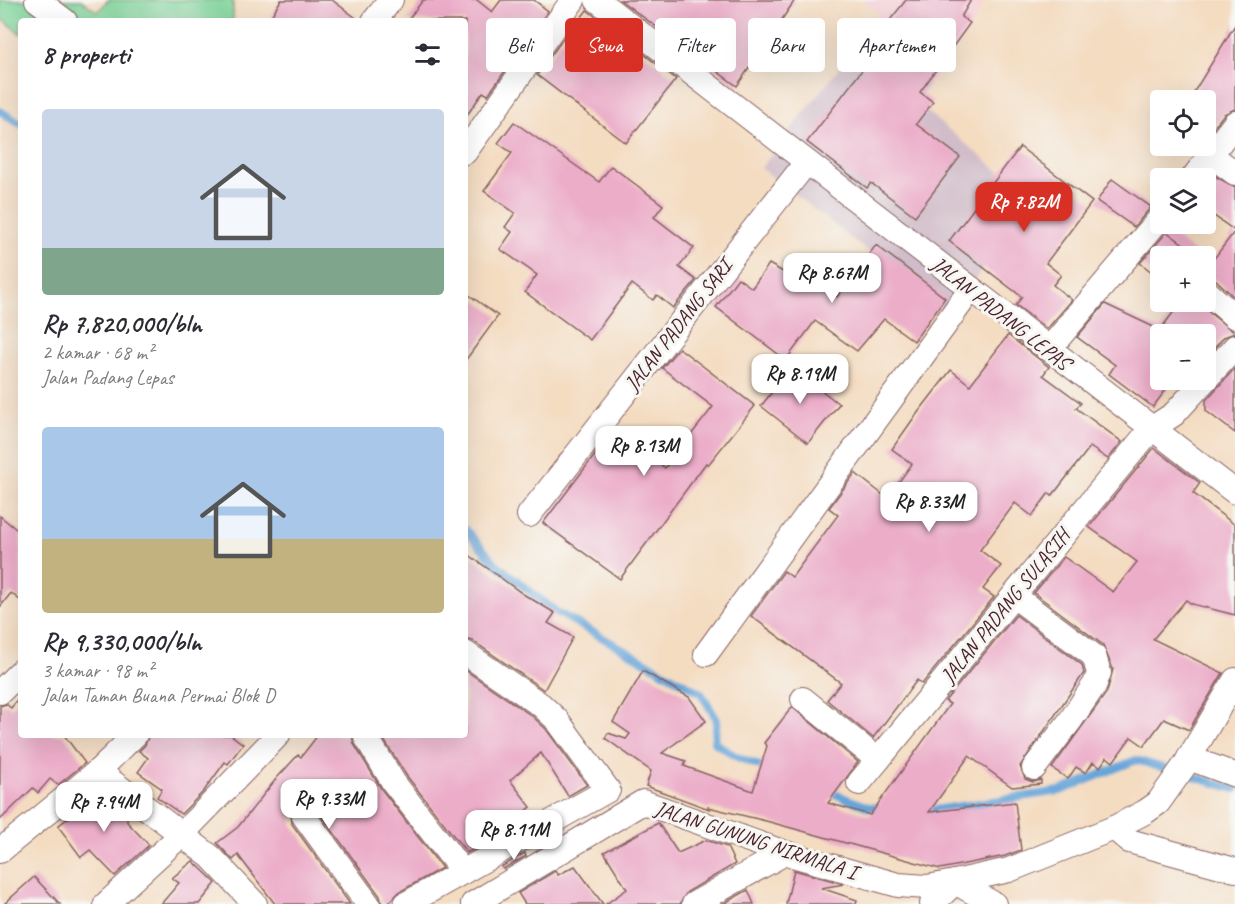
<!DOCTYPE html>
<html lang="id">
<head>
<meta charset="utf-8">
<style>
  :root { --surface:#fff; --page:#f7f7f7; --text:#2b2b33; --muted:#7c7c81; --accent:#d93025 }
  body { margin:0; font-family:Caveat,sans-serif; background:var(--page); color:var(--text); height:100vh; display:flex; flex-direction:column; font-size:22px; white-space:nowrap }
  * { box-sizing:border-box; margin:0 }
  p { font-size:20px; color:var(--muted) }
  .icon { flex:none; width:33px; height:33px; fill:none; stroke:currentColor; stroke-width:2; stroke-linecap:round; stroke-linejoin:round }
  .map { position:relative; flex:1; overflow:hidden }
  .details { position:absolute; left:18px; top:18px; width:450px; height:720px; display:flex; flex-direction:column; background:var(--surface); border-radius:6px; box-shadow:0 6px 24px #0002 }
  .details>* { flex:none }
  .hud { position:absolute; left:486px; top:18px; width:570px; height:54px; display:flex; gap:12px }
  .fabs { position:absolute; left:1150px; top:90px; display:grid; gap:12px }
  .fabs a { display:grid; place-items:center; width:66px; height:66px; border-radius:6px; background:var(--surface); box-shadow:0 6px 24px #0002; font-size:30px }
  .price { position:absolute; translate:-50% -51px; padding:0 14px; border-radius:12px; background:#fff; color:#222; font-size:20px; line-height:39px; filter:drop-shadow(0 2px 3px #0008) }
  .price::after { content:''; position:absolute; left:50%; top:36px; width:18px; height:14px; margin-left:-9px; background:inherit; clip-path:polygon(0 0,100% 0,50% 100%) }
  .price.selected { background:var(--accent); color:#fff }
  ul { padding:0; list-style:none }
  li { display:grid; align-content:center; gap:12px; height:318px; padding:0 24px }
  li span { display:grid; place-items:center; height:186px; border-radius:6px; color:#555 }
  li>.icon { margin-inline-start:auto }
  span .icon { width:108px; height:108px; fill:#fffc; stroke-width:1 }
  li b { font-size:26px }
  h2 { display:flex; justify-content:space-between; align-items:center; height:72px; padding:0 24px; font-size:26px }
  .chip { padding:0 21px; border-radius:6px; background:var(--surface); box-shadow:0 6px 24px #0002; font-size:21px; line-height:54px }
  .chip.selected { background:var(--accent); color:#fff }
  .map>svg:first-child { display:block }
  .built { fill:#f6cfd7 }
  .industrial { fill:#d1bdc9 }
  .green { fill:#7cd398; stroke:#637962; stroke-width:1.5 }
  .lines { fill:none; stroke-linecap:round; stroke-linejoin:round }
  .stream { stroke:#66a5d9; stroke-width:8 }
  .building { fill:#ecadc9 }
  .street-casing { stroke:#866160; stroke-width:26 }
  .street { stroke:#fff; stroke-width:24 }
  .labels { text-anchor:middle; stroke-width:6; stroke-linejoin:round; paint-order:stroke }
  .street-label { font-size:21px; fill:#4a1f2b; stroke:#f6f6f2 }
</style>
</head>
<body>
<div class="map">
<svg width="1235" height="904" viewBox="0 0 1235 904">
  <rect width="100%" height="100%" fill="#f6f6f2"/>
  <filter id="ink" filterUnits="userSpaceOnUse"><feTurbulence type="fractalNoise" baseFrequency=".0167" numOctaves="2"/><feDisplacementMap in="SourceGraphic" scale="12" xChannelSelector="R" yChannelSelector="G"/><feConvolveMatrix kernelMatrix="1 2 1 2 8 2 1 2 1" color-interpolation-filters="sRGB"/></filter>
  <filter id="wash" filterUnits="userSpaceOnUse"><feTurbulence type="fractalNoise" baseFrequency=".008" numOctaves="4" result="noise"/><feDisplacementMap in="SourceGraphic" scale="24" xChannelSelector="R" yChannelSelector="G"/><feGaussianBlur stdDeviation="1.35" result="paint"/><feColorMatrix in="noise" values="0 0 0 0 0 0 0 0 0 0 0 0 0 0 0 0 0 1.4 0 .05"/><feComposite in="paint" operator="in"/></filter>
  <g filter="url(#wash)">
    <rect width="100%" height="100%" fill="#f4dcc1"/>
    <!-- built -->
    <path class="built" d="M862,0H985L969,31L930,84L865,35L879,13Z"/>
    <!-- industrial -->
    <path class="industrial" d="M865,35L930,84L914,101L1029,196L951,316L761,168Z"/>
    <!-- green -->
    <path class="green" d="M0,0H81L98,12L108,0H233V21H21V34L0,18Z"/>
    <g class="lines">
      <!-- stream -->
      <g class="stream">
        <path d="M0,111L21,124"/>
        <path d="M465,529L496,564L555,611L701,693L717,720L714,742L737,757L768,769"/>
        <path d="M827,791L868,807L884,809"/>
        <path d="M922,812L1060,791L1136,760L1235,789"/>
      </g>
    </g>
    <g id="blocks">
      <!-- building -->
      <g class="building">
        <path d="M281,0H332L360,21H268Z"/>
        <path d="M423,0H477L492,12L501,0H534L548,11L488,95L483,92L465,118V21H407Z"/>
        <path d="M620,0H795L737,86Z"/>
        <path d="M906,0H971L961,17L970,23L920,92L933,102L916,124L960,157L915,216L871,183L867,188L807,142L882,44L875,39Z"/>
        <path d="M587,10L676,79L626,143L537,75L570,29L572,30Z"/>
        <path d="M1235,25V109L1224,114L1206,137V100L1192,95Z"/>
        <path d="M514,122L599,182L611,166L663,205L654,217L694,248L679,267L696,280L673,308L657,295L653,300L632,284L590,340L525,292L537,275L500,249L512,232L505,227L515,213L484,191L512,153L498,143Z"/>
        <path d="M1020,147L1092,202L1046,263L1061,275L1053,285L1072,300L1047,329L1016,305L1022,297L949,241Z"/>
        <path d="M1213,175L1235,187V298L1216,280L1206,277V269L1235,231L1206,210V184Z"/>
        <path d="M1112,179L1151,207L1134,227L1097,201Z"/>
        <path d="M1167,232L1200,256H1161V279L1140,263Z"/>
        <path d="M876,245L945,298L914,341L884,319L857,351L815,321L786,360L716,307L738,278L752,288L769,264L792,277L799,268L837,297Z"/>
        <path d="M465,292L498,316L465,361Z"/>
        <path d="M1181,302H1196L1235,333L1224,337L1206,358V334H1161V380H1173L1153,407L1109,374L1115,365L1077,337L1105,304L1160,330Z"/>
        <path d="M1008,335L1049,367L1043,375L1081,403L1076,408L1122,442L1108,459L1090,447L1052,496L1049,493L1032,516L1015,503L980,550L1001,566L983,589L994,597L922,684L917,680L873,738L827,700L841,683L751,616L784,571L792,577L838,515L829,508L855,473L887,498L912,464L892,449L913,419L951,370L970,385Z"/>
        <path d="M679,348L755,406L708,465L706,463L620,579L543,523L614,430L665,468L713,407L662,368Z"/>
        <path d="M792,367L839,404L808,443L761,406Z"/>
        <path d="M1235,368V433L1206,411V400Z"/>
        <path d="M1154,448L1200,483L1193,493L1235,525V615L1192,604L1186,600L1153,639L1223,673L1189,730L1164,719L1144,746L1131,737L1113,762L1107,757L1100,767L1093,762L1086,773L1076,767L1068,779L1052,768L1107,692L1113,669L1103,645L1034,593L1064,557L1113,592L1137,562L1089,527Z"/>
        <path d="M0,516L21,533V601L11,593L0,607Z"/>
        <path d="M465,552L523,594L555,613L548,623L573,637L544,690L473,641L465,639Z"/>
        <path d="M1016,615L1082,665L1084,673L1020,766L1025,779L1033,782L1041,780V784L1012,787L969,756L929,812L1015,802L1021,850L1005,856L940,869L766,821L708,807L709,809L646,786L651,771L605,738L608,733L626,739L630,734L613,722L643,671L689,697L706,721L662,753L686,761L684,766L753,791L767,746L764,743L792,707L858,762L828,803L870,815L950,704L945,701Z"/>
        <path d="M465,670L532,716L546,729L587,785L568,796L541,753L510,780L531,807L507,825L509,829L467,853L406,775L381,735H465Z"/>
        <path d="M21,696V735H64L85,763L58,785L50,779L38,793L33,788L0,820V706L6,704L11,708Z"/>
        <path d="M149,735H231L243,744L228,764L225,762L204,791L181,814L157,797L162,789L138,772L148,758L139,751L145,745Z"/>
        <path d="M318,735H352L354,744L382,790L442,868L399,892L388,904H382L380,896L316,808L309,803L302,802L291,810L292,824L350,904H275L238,855L233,860L217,843L238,827L276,779L298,755L301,757Z"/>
        <path d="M98,789L116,803L127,816V822L149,845L115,876L90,850L81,857L58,826L82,807L79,805Z"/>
        <path d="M658,823L678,853L706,840L727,847L735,864L687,892L680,904H606L627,889L604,852Z"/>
        <path d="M525,853L526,856L503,869L501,867Z"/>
        <path d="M193,861L216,883L199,904H161L179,883L172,878Z"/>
        <path d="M575,866L603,904H525L518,893L555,871L558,875Z"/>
        <path d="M794,870L844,884L821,888L857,900L856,904H786Z"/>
        <path d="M34,877L60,904H4Z"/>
        <path d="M748,890L754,904H723Z"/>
      </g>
    </g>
  </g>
  <g filter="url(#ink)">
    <use href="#blocks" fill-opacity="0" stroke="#866160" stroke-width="1.5"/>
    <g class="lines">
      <!-- street casing -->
      <g class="street-casing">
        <g id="street">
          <path d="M37,0L65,21"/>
          <path d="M597,0L1235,492"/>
          <path d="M374,21L391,0"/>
          <path d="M465,152L573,0"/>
          <path d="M1212,156L1235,173"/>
          <path d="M1193,178L1235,123"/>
          <path d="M1206,291L1235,317"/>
          <path d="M1049,349L1161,217"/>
          <path d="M529,515L806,163"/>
          <path d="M1014,596L1094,656L1099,673L1095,684L1070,721L1034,768"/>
          <path d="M706,654L971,289"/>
          <path d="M0,692L21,671"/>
          <path d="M803,699L878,760"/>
          <path d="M366,737L394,783L463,872"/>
          <path d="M1189,758L1235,775"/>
          <path d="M98,771L211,857L255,904"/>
          <path d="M859,783L1151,429L1174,414L1235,347"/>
          <path d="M304,816L368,904"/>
          <path d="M1114,828L1129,841L1235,870"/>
          <path d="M0,851L98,771L135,735"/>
          <path d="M106,904L181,835L278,735"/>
          <path d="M406,904L608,790L557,720L541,705L465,653"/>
          <path d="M473,904L643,802L785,853L898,885L927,887L955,882L1009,870L1114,828L1145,812L1158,803L1185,765L1235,680"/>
          <path d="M694,904L785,853"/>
          <path d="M932,904L955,882L994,904"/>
        </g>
      </g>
      <!-- street -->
      <use href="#street" class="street"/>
    </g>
  </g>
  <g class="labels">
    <!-- street labels -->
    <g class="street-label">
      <text transform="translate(1001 313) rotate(38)" y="7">JALAN PADANG LEPAS</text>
      <text transform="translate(678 325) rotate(-52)" y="7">JALAN PADANG SARI</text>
      <text transform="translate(1005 606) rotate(-51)" y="7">JALAN PADANG SULASIH</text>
      <text transform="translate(756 840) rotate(18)" y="7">JALAN GUNUNG NIRMALA I</text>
    </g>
  </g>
</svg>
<div class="fabs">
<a><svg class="icon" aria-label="locate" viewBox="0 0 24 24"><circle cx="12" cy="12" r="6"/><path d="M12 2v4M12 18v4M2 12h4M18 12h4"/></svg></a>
<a><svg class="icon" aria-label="layers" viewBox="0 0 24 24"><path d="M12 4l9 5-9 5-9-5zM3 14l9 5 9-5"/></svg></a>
<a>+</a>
<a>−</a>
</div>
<b class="price selected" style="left:1024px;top:233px">Rp 7.82M</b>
<b class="price" style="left:832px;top:304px">Rp 8.67M</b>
<b class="price" style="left:800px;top:405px">Rp 8.19M</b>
<b class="price" style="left:644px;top:477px">Rp 8.13M</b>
<b class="price" style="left:929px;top:533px">Rp 8.33M</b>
<b class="price" style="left:329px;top:830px">Rp 9.33M</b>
<b class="price" style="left:104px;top:833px">Rp 7.94M</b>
<b class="price" style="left:514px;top:861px">Rp 8.11M</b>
<div class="hud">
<a class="chip">Beli</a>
<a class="chip selected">Sewa</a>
<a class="chip">Filter</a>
<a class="chip">Baru</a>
<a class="chip">Apartemen</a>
</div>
<section class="details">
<h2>8 properti<svg class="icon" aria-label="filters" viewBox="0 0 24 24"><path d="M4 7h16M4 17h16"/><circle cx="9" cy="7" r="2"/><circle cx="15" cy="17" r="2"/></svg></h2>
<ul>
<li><span style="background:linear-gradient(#c9d6e8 75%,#7fa58c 0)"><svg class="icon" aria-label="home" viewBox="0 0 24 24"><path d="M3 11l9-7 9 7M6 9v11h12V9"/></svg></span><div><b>Rp 7,820,000/bln</b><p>2 kamar · 68 m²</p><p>Jalan Padang Lepas</p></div></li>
<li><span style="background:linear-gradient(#a9c7e8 60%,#c2b280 0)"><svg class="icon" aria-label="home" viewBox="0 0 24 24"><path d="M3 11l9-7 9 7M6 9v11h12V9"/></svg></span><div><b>Rp 9,330,000/bln</b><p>3 kamar · 98 m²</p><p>Jalan Taman Buana Permai Blok D</p></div></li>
</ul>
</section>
</div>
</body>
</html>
